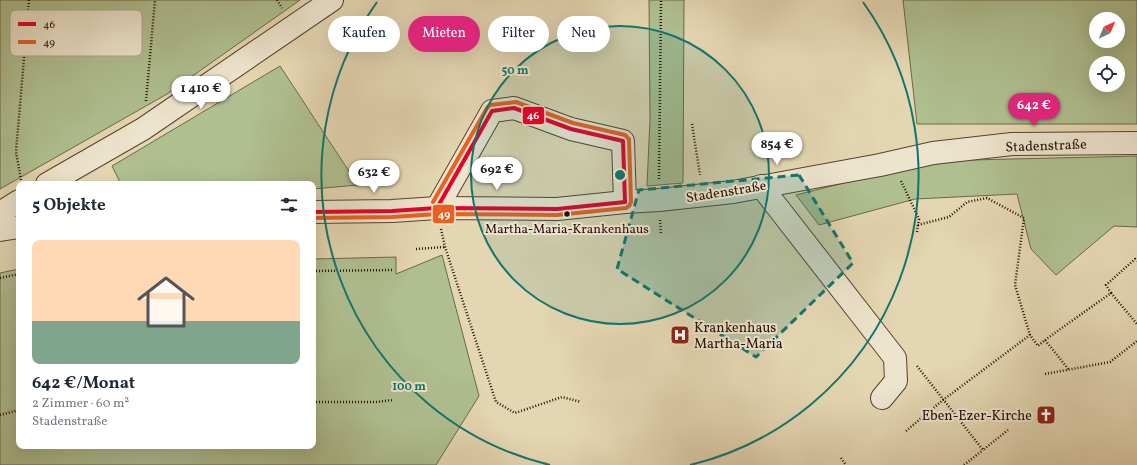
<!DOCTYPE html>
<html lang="de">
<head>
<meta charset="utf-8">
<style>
  :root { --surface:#fff; --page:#f6f6f7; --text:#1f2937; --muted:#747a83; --accent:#db2777 }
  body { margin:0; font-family:Vollkorn,serif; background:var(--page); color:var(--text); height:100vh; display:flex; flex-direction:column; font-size:15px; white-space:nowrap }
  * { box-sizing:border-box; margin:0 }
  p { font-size:13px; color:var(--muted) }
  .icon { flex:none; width:22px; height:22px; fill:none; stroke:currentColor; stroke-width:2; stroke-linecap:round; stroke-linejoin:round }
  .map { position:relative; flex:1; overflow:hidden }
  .details { position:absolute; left:16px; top:181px; width:300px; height:268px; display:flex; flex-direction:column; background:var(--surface); border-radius:8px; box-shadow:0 4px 16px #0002 }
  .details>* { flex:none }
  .top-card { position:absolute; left:328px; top:16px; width:380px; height:36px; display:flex; gap:8px }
  .needle { width:26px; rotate:44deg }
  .fabs { position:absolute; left:1089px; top:12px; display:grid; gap:8px }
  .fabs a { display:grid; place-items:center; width:36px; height:36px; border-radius:50%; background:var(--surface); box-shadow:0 4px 16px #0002; font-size:20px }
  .price { position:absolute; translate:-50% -34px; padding:0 9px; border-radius:14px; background:#fff; color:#222; font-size:13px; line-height:26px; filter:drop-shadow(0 1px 2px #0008) }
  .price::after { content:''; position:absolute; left:50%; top:24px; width:12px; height:9px; margin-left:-6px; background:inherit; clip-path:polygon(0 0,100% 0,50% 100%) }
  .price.active { background:var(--accent); color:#fff }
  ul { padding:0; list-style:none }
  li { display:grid; align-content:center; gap:8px; height:212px; padding:0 16px }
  li span { display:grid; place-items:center; height:124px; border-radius:8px; color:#555 }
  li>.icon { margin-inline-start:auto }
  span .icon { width:72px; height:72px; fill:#fffc; stroke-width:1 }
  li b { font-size:17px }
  h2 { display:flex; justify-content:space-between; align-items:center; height:48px; padding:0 16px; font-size:17px }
  .chip { padding:0 14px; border-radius:18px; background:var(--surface); box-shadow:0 4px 16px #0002; font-size:14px; line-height:36px }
  .chip.active { background:var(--accent); color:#fff }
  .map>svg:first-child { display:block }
  .green { fill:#afbf90; stroke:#6a684b; fill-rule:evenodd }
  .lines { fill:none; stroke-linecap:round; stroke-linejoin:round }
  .minor-casing { stroke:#564231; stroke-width:24 }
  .path { stroke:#261006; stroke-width:2.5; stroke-dasharray:1 2; stroke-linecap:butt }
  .minor { stroke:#ede4cd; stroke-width:22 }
  .bus-1-casing { stroke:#ede4cd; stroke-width:7 }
  .bus-2-casing { stroke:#ede4cd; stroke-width:7 }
  .bus-1 { stroke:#e4002b; stroke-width:4 }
  .bus-2 { stroke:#e86121; stroke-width:4 }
  .marked { fill:#0f766e; fill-opacity:0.2; stroke:#0f766e; stroke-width:3; stroke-dasharray:8 5; stroke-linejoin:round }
  .ring { fill:none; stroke:#0f766e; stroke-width:2 }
  .bus-dot { fill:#261006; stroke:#ede4cd; stroke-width:1.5 }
  .labels { text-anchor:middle; stroke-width:4; stroke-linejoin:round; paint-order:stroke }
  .bus-label { font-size:13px; fill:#261006; stroke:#ede4cd }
  .street-label { font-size:14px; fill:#261006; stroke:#ede4cd }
  .poi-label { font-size:14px; fill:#261006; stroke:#ede4cd; text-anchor:start }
  .key { fill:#ede4cd; stroke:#b1a491; stroke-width:1 }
  .key-label { font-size:11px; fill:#261006 }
  .centre { fill:#0f766e; stroke:#ede4cd; stroke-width:2 }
  .ring-label { font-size:12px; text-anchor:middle; font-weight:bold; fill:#0f766e; stroke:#ede4cd; stroke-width:4; stroke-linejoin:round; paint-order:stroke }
  .line-badge { stroke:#ede4cd; stroke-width:1.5 }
  .badge-label { font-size:11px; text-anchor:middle; font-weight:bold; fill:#fff }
</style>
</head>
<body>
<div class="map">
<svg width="1137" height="465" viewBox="0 0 1137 465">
  <rect width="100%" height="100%" fill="#e4d6b2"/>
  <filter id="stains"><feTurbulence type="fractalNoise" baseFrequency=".005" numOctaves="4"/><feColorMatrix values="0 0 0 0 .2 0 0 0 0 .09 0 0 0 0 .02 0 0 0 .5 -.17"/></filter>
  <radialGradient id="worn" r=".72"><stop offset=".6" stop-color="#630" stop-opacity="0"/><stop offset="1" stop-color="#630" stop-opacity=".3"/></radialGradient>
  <!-- green -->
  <g class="green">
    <path d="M0,0H300L167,94L0,189Z"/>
    <path d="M649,0H684L683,183L647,186L650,119Z"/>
    <path d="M903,0H1137V124H917ZM1096,19H1118V41H1096ZM1096,63H1118V85H1096Z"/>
    <path d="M280,66L358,185L313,189V184H121L112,166Z"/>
    <path d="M1137,156V227L1114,226L1056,275L1031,249L1017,194L915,199L819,225L796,195L930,161Z"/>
    <path d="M442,255L479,396L436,465H0V273L19,269V446H313V259L396,257V274Z"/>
  </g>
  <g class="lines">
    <!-- minor casing -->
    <g class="minor-casing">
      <g id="minor">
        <path d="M47,184L143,129L332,0"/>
        <path d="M761,186L895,358L896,381L882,398"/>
        <path d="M437,208L492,111L514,108L571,129L623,141L625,202"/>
        <path d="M313,212L392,211L437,208L557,209L625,202L659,200L733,192L880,165L933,153L1012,144L1137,143"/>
        <path d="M0,213L19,201"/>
        <path d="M0,230L19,227"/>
      </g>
    </g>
    <!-- path -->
    <g class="path">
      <path d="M277,0L282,8"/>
      <path d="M146,101L155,0"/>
      <path d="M692,124L700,175"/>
      <path d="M659,179L661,0"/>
      <path d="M21,180L16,152L29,0"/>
      <path d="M901,181L919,219L918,225L949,217L967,202L987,198L1024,218L1015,285L1030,335"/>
      <path d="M660,220L661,235"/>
      <path d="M441,229L445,247L496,402L515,413L562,397L581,402"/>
      <path d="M917,232L918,225"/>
      <path d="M416,249L445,247"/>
      <path d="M313,271L393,270"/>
      <path d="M0,278L19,274"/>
      <path d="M1111,293L1137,324"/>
      <path d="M1045,340L1111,293L1106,285L1135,259L1137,261"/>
      <path d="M917,366L983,450L1008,430"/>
      <path d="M1045,374L1110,362L1137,341"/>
      <path d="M313,402H376L393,400"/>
      <path d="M0,415L19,410"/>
      <path d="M906,431L943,400L1030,335L1038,346L1045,340L1069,370"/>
      <path d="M841,458L846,465"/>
      <path d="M964,465L983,450"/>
    </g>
    <!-- minor -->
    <use href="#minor" class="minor"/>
    <!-- bus-1 casing -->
    <g class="bus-1-casing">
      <g id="bus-1">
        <path d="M437,208L492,111L514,108L571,129L623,141L625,202"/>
        <path d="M313,212L392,211L437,208L557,209L625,202"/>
      </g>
    </g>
    <!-- bus-2 casing -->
    <g class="bus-2-casing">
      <path id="bus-2" d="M313,218L392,217L437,214L557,215L626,208L629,206L631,202L629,139L625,135L573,123L516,102L490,105L487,108L433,202"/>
    </g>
    <!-- bus-1 -->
    <use href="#bus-1" class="bus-1"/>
    <!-- bus-2 -->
    <use href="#bus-2" class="bus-2"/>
  </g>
  <!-- marked area -->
  <path class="marked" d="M799,175L853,263L756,357L617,269L639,190Z"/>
  <!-- distance rings -->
  <circle cx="620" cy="175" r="149" fill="#0f766e" fill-opacity=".12"/>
  <g class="ring">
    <circle cx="620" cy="175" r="149"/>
    <path d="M550 465A298 298 0 0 1 377 2M863 2A298 298 0 0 1 690 465"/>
  </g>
  <!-- icons -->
  <defs>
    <g id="hospital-square" transform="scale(1)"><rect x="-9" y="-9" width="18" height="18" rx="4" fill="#8f2418" stroke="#ede4cd"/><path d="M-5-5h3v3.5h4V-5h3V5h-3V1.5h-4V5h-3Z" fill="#fff"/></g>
    <g id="church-square" transform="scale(1)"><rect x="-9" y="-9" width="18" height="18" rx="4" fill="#8f2418" stroke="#ede4cd"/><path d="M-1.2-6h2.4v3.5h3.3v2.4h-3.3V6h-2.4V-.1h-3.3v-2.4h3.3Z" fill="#fff"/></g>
  </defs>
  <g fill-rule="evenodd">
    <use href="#hospital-square" x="680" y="335"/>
    <use href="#church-square" x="1046" y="415"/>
  </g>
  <!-- markers -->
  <circle class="bus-dot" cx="567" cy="214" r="3.5"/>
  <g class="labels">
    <!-- bus labels -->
    <g class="bus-label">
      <text x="567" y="233">Martha-Maria-Krankenhaus</text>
    </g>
    <!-- street labels -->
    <g class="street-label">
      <text transform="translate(1046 145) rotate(-2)" y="5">Stadenstraße</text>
      <text transform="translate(726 191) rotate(-9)" y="5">Stadenstraße</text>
    </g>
    <!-- poi labels -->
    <g class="poi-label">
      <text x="694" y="332">Krankenhaus<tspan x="694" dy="16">Martha-Maria</tspan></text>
      <text x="1032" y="420" text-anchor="end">Eben-Ezer-Kirche</text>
    </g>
  </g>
  <!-- legend -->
  <rect x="10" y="10" width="132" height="46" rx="6" class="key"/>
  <rect x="18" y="22" width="18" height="4" fill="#e4002b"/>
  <rect x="18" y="40" width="18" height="4" fill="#e86121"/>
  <g class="key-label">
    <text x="43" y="28">46</text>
    <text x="43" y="46">49</text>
  </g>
  <circle cx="620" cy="175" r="6" class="centre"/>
  <g class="ring-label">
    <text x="515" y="74">50 m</text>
    <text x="409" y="390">100 m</text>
  </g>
  <g class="line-badge">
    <rect x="522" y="106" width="23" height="19" rx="4" fill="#e4002b"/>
    <rect x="432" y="204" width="23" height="20" rx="4" fill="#e86121"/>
  </g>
  <g class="badge-label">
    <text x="533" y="119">46</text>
    <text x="444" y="218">49</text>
  </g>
  <rect width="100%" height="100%" filter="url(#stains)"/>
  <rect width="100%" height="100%" fill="url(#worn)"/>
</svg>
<div class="fabs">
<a><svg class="needle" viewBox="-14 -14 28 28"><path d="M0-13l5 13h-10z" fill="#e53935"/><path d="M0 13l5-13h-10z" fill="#747a83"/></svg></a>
<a><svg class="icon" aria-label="locate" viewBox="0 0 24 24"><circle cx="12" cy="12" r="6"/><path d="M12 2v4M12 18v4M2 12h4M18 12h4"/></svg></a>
</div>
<b class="price" style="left:201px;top:110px">1 410 €</b>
<b class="price active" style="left:1034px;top:127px">642 €</b>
<b class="price" style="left:777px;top:166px">854 €</b>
<b class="price" style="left:497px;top:191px">692 €</b>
<b class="price" style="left:374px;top:194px">632 €</b>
<div class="top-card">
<a class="chip">Kaufen</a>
<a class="chip active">Mieten</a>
<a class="chip">Filter</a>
<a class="chip">Neu</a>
</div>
<section class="details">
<h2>5 Objekte<svg class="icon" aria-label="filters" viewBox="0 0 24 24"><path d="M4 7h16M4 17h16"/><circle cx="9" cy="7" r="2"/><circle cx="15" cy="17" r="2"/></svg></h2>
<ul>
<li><span style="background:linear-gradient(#ffd9b3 65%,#7fa58c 0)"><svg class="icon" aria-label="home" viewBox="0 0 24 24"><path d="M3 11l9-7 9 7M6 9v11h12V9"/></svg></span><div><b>642 €/Monat</b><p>2 Zimmer · 60 m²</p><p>Stadenstraße</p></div></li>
</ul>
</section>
</div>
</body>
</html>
